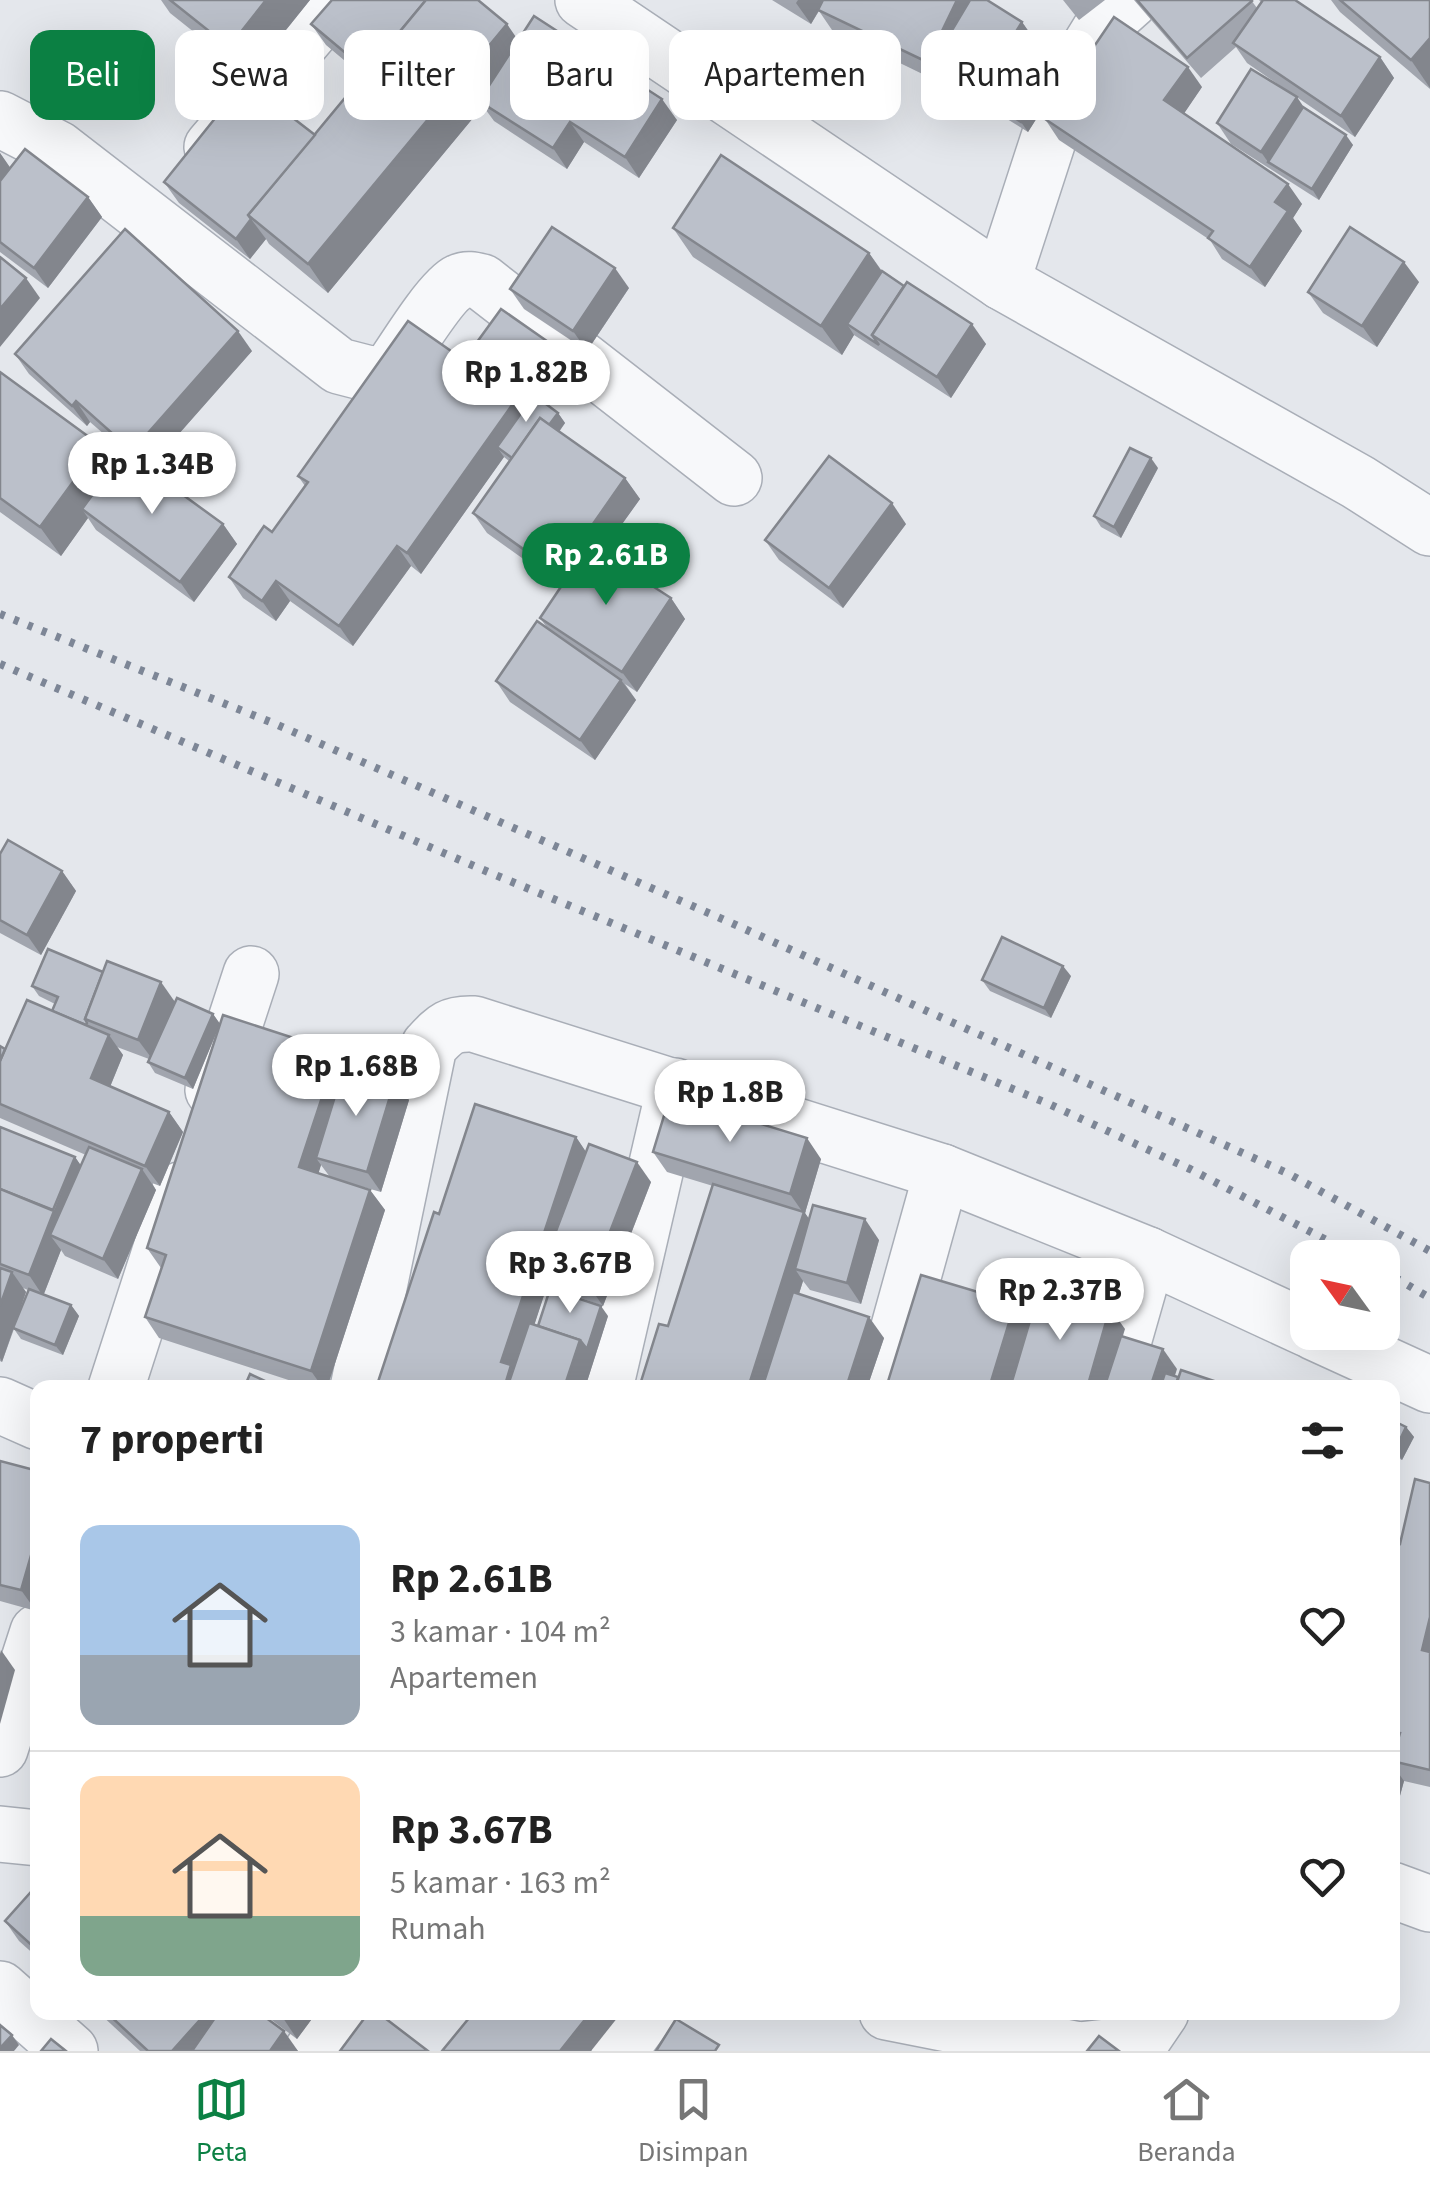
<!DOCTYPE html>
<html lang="id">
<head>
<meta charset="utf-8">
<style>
  :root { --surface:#fff; --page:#f6f6f6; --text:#222; --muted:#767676; --line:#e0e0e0; --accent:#0b8043 }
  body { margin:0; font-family:"Source Sans 3",sans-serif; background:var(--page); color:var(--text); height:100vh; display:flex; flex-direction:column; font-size:38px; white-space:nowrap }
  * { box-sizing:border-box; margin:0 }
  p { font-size:32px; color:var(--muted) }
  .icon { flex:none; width:55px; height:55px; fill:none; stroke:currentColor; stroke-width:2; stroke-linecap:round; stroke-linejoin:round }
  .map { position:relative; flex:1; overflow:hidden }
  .sheet { position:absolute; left:30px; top:1380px; width:1370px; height:640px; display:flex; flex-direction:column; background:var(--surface); border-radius:20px; box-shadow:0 10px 40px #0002 }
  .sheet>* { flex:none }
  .hud { position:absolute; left:30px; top:30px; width:1370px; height:90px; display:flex; gap:20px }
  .needle { width:65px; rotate:303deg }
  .buttons { position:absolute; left:1290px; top:1240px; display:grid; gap:20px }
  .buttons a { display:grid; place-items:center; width:110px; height:110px; border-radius:20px; background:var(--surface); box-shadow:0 10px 40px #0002; font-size:50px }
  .price { position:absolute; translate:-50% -85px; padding:0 22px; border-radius:35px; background:#fff; color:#222; font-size:32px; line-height:65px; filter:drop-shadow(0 2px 5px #0008) }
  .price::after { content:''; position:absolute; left:50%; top:60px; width:30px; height:22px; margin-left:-15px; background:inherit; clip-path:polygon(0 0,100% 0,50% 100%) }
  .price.selected { background:var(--accent); color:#fff }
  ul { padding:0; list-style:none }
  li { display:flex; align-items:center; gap:30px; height:250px; padding:0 50px }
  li+li { border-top:2px solid var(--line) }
  li span { display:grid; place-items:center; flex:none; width:280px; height:200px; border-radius:20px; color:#555 }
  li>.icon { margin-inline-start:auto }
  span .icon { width:120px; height:120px; fill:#fffc; stroke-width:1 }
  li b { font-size:42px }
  h2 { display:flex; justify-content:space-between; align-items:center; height:120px; padding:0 50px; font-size:42px }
  .chip { padding:0 35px; border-radius:20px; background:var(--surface); box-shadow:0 10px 40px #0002; font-size:35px; line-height:90px }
  .chip.selected { background:var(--accent); color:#fff }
  .dock { display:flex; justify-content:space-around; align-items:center; height:140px; border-top:2px solid var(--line); background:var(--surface); font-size:28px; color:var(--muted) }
  .dock a { display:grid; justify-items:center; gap:5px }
  .dock .selected { color:var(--accent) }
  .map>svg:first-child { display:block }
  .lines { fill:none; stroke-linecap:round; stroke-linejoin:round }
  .minor-casing { stroke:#a9aeb7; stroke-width:58 }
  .tertiary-casing { stroke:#a9aeb7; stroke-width:58 }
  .minor { stroke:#f7f8fa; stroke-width:55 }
  .tertiary { stroke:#f7f8fa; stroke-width:55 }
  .rail { stroke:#7d8696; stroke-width:8; stroke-dasharray:5 10; stroke-linecap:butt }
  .wall { fill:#a1a5ae; fill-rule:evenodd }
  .shaded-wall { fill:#83868d }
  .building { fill:#bbc0ca; stroke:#83868d; stroke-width:2.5 }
</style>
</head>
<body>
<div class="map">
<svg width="1430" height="2051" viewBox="0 0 1430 2051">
  <rect width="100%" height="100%" fill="#e4e7ec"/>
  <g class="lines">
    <!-- minor casing -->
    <g class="minor-casing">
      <g id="minor">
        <path d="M0,119L58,149L339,366L370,374L389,373C402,354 441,290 459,282C467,278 474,280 482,282L734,478"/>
        <path d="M212,147L337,0"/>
        <path d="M1002,282L1055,119L1079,64L1103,25L1131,0"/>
        <path d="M213,1090L251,974"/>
        <path d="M1314,1332L1430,1385"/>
        <path d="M116,1388L180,1190"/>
        <path d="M358,1388L429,1046C445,1029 450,1023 474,1024L942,1172L1148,1255L1308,1329"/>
        <path d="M605,1388L675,1086"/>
        <path d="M882,1388L942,1172"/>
        <path d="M1110,1388L1148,1255"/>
        <path d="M0,1405L38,1422"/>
        <path d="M0,1749L38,1632"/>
        <path d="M0,1834L38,1838"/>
        <path d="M1392,1890L1430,1904"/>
        <path d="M0,1989L70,2051"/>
        <path d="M887,2012L1079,2050L1125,2045L1144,2037L1161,2012"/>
        <path d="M312,2051L344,2012"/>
        <path d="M619,2051L648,2012"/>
      </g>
    </g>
    <!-- tertiary casing -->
    <g class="tertiary-casing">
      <path id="tertiary" d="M583,0L1002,282L1358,482L1430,528"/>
    </g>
    <!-- minor -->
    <use href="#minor" class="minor"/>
    <!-- tertiary -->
    <use href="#tertiary" class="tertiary"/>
    <!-- rail -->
    <g class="rail">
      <path d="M0,614L273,723L727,921L1287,1173L1430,1251"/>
      <path d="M0,664L493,874L1049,1104L1190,1169L1361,1258"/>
      <path d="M1382,1270L1430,1298"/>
    </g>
  </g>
  <!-- wall -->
  <g class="wall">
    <path d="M161,0H310L249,76L170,13Z"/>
    <path d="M772,0H987L1022,22L1029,32L1063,53L1071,64L1028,132L947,82L944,77L941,83L832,30L819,11L811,24Z"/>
    <path d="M1063,0H1105L1079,20Z"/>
    <path d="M1134,0H1251L1257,8L1261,2L1259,0H1295L1380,57L1394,78L1355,137L1247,63L1236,47L1201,78Z"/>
    <path d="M1331,0H1430V89L1340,12Z"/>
    <path d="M311,24L518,41L677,120L639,178L584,142L567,169L494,121L483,106L328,293L269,244L266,239L250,259L179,203L164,182L315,135L363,76L326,45Z"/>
    <path d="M1202,87L1184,113L1302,204L1293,218L1302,231L1265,287L1222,259L1210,240L1059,140L1045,119Z"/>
    <path d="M1303,107L1353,145L1319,200L1231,144L1217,123Z"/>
    <path d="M0,153L10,168L88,197L102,217L48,288L0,252Z"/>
    <path d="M673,228L869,253L882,271L986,344L951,398L854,335L842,355L693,257Z"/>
    <path d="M1419,282L1377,347L1323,313L1308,292Z"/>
    <path d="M629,288L587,351L524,309L510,289Z"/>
    <path d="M252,351L148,469L223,524L237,544L194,602L96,530L88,518L61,556L0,512V372L115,465L127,454L90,422L87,426L29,374L15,354Z"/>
    <path d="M464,360L568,367L543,402L558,413L565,423L559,432L625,478L640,499L601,553L671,598L685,619L637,692L625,684L636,700L595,760L510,702L496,681L548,629L540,618L561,586L487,533L473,513L509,461L504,457L421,574L411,566L353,646L290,601L276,621L243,598L229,577L272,532L305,486L298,476Z"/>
    <path d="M1158,468L1121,538L1101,527L1094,516Z"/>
    <path d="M906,524L843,608L779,560L765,540Z"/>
    <path d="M0,854L62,871L76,891L41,955L0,933Z"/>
    <path d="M1071,976L1051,1018L990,991L982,980Z"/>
    <path d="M32,986L175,1002L213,1014L220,1024L346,1065L409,1100L381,1192L363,1187L370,1190L385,1210L327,1388H313L159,1338L145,1317L161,1268L147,1248L218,1029L193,1089L155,1073L148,1062L149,1059L117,1047L123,1055L110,1087L169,1112L183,1132L160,1186L152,1183L156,1190L118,1279L65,1256L61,1250L44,1294L71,1305L79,1316L63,1355L21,1339L14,1329L2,1362L0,1361V1127L75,1157L81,1166L86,1155L0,1118V1046L5,1049L52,1011L55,1004L39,996ZM321,1165L330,1177L318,1173ZM23,1288L28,1290L16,1321L26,1292Z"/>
    <path d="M576,1137L586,1152L651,1182L603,1306L556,1289L549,1280L534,1325L538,1326L608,1316L585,1388H376L439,1214Z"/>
    <path d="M653,1152L821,1159L805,1213L809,1220L879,1240L861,1304L810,1290L803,1281L799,1294L884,1338L867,1388H639L668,1326L713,1186L667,1172Z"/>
    <path d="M1392,1420L1406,1427L1414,1437L1402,1460L1392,1455Z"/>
    <path d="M0,1461L36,1611L0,1601Z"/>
    <path d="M1430,1483V1787L1404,1781L1392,1825V1542L1400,1544Z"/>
    <path d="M38,1884V1958L19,1941L5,1921Z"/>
    <path d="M98,2012H258L298,2051H140Z"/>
    <path d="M261,2012H317L297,2039Z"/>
  </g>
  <!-- shaded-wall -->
  <g class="shaded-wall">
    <path d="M266,0H310L249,76L229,47Z"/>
    <path d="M798,0H825L811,24L796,3Z"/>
    <path d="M957,0H981L933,62L944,77L941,83L927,62Z"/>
    <path d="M1022,22L1036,42L986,100L979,91Z"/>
    <path d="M507,24L527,53L479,101L483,106L328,293L308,264Z"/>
    <path d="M1430,38V88L1411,60Z"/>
    <path d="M1063,53L1071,64L1028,132L1021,122Z"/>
    <path d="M1380,57L1394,78L1355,137L1341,116Z"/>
    <path d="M1188,67L1202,87L1179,121L1164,100Z"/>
    <path d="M1297,97L1311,118L1268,162L1261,152Z"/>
    <path d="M662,99L677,120L639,178L625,157Z"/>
    <path d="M570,122L584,142L567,169L553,148Z"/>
    <path d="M1346,135L1353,145L1319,200L1312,189Z"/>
    <path d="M0,153L14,173L0,192Z"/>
    <path d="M1288,184L1302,204L1293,218L1302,231L1265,287L1250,267L1275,202Z"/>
    <path d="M88,197L102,217L48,288L34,268Z"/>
    <path d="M251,219L266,239L250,259L236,239Z"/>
    <path d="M869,253L889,282L847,324L854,335L842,355L821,326Z"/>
    <path d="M1404,262L1419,282L1377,347L1362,326Z"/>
    <path d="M615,268L629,288L587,351L573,331Z"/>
    <path d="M26,278L40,298L0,347V309Z"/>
    <path d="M972,324L986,344L951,398L937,377Z"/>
    <path d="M238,331L252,351L146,471L132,451Z"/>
    <path d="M554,346L568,367L506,454L497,447L504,457L421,574L407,553Z"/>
    <path d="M76,401L90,422L87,426L72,406Z"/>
    <path d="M558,413L565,423L528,475L521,465Z"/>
    <path d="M100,445L121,474L82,509L88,518L61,556L40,527Z"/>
    <path d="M1151,458L1158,468L1121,538L1114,527Z"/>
    <path d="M625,478L640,499L572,594L558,574Z"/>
    <path d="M892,503L906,524L843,608L829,588Z"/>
    <path d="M223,524L237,544L194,602L180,582Z"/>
    <path d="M397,546L411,566L353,646L339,626Z"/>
    <path d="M276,581L290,601L276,621L262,601Z"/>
    <path d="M671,598L685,619L637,692L622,672Z"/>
    <path d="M621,680L636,700L595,760L580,740Z"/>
    <path d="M62,871L76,891L41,955L27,935Z"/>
    <path d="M1063,966L1071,976L1051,1018L1044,1008Z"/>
    <path d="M161,982L175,1002L153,1060L138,1040Z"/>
    <path d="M213,1014L220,1024L193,1089L185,1078Z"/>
    <path d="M109,1035L123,1055L105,1099L91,1078Z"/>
    <path d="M337,1052L352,1073L316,1158L321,1165L314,1188L299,1167Z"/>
    <path d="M395,1080L409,1100L381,1192L367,1172Z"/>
    <path d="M169,1112L183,1132L160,1186L145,1166Z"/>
    <path d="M576,1137L590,1158L542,1268L549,1280L518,1375L525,1388H504L501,1362Z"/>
    <path d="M807,1138L821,1159L805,1213L819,1233L795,1269L803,1281L769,1388H748L804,1214L790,1194Z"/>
    <path d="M75,1157L82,1167L50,1235L61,1250L43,1296L29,1275Z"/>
    <path d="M637,1162L651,1182L603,1306L589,1286Z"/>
    <path d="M142,1169L156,1190L118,1279L103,1259Z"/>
    <path d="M370,1190L385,1210L327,1388H323L311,1371Z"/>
    <path d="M865,1219L879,1240L861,1304L847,1283Z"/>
    <path d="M12,1272L26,1292L2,1362L0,1358V1306Z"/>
    <path d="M1015,1303L1035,1332L1018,1388H989Z"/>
    <path d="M71,1305L79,1316L63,1355L55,1345Z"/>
    <path d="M601,1306L608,1316L585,1388H564L580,1340Z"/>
    <path d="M1110,1308L1125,1329L1107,1388H1087Z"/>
    <path d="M869,1317L884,1338L867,1388H846Z"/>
    <path d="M1163,1349L1177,1369L1171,1388H1150Z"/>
    <path d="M1406,1427L1414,1437L1402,1460L1395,1450Z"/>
    <path d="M38,1531V1604L36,1611L21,1590Z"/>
    <path d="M1430,1617V1660L1422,1650Z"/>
    <path d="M1,1650L15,1670L0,1724V1654Z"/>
    <path d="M1392,1764L1404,1781L1392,1825Z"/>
    <path d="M207,2012H223L205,2051H172Z"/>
    <path d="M287,2012H317L297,2039L283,2018Z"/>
    <path d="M591,2012H622L591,2051H560Z"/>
    <path d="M284,2031L298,2051H270Z"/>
    <path d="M12,2035L19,2045L14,2051H0V2048Z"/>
  </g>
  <!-- building -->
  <g class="building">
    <path d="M170,0H266L229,47Z"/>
    <path d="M332,0H426L367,71L311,24Z"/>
    <path d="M426,0H478L507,24L308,264L248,215Z"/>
    <path d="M823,0H957L927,62L818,10Z"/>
    <path d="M970,0H987L1022,22L979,91L933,62Z"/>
    <path d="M1137,0H1251L1252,1L1187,58Z"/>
    <path d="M1263,0H1295L1380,57L1341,116L1233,43Z"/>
    <path d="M1340,0H1430V38L1411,60Z"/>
    <path d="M534,16L662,99L625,157L570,122L553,148L479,101Z"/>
    <path d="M1114,17L1188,67L1164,100L1288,184L1275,202L1288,211L1250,267L1208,238L1213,231L1045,119Z"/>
    <path d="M1029,32L1063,53L1021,122L986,100Z"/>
    <path d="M1251,69L1297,97L1261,152L1217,123Z"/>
    <path d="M245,81L315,135L248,215L251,219L236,239L164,182Z"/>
    <path d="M1303,107L1346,135L1312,189L1268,162Z"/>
    <path d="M25,149L88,197L34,268L0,242V181Z"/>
    <path d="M721,155L869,253L821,326L673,228Z"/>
    <path d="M552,227L615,268L573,331L510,289Z"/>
    <path d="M1350,227L1404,262L1362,326L1308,292Z"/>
    <path d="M125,229L238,331L132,451L76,401L72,406L15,354Z"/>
    <path d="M0,257L26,278L0,309Z"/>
    <path d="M882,271L904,286L872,335L879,345L847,324Z"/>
    <path d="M907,282L972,324L937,377L872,335Z"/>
    <path d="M501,309L554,346L407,553L397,546L339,626L276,581L262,601L229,577L264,526L272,532L308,482L298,476L408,321L464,360Z"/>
    <path d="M0,372L100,445L40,527L0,498Z"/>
    <path d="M534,395L558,413L549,425L540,418L512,458L497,447Z"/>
    <path d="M540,418L625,478L558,574L473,513Z"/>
    <path d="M1130,448L1151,458L1114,527L1094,516Z"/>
    <path d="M124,452L223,524L180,582L82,509Z"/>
    <path d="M829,456L892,503L829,588L765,540Z"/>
    <path d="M589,545L671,598L622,672L540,618Z"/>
    <path d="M537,621L621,680L580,740L496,681Z"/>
    <path d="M8,840L62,871L27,935L0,920V854Z"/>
    <path d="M1002,937L1063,966L1044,1008L982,980Z"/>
    <path d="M48,949L103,972L85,1019L87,1023L86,1025L52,1011L58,997L32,986Z"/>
    <path d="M107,961L161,982L138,1040L85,1019Z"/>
    <path d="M177,998L213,1014L185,1078L148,1062Z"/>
    <path d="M27,1000L109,1035L91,1078L169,1112L145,1166L0,1104V1061Z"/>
    <path d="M223,1015L337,1052L299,1167L370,1190L311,1371L145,1317L166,1255L147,1248Z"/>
    <path d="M0,1046L5,1049L0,1061Z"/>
    <path d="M345,1064L395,1080L367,1172L316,1158Z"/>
    <path d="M670,1096L807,1138L790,1194L653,1152Z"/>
    <path d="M475,1104L576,1137L501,1362L511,1365L504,1388H376L434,1212L439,1214Z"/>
    <path d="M0,1127L75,1157L53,1210L0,1189Z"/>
    <path d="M589,1144L637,1162L589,1286L542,1268Z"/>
    <path d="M89,1147L142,1169L103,1259L50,1235Z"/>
    <path d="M713,1184L804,1212L748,1388H639L659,1324L668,1326Z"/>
    <path d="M0,1189L54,1211L29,1275L0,1264Z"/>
    <path d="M813,1205L865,1219L847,1283L795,1269Z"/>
    <path d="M0,1268L12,1272L0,1306Z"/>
    <path d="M921,1275L1015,1303L989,1388H886Z"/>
    <path d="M1040,1287L1110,1308L1087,1388H1010Z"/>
    <path d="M29,1289L71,1305L55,1345L13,1328Z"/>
    <path d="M550,1289L601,1306L587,1349L580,1340L538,1326Z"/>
    <path d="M793,1292L869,1317L846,1388H762Z"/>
    <path d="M529,1323L580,1340L564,1388H507Z"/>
    <path d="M1121,1336L1163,1349L1150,1388H1104Z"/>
    <path d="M1181,1370L1235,1388H1175Z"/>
    <path d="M1165,1373L1178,1377L1175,1388H1160Z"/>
    <path d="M250,1374L280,1388H244Z"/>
    <path d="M1392,1420L1406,1427L1395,1450L1392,1448Z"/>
    <path d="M0,1461L38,1471V1531L21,1590L0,1585Z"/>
    <path d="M1415,1479L1430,1483V1617L1422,1650L1430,1652V1770L1392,1761V1742L1397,1743L1400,1733L1392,1732V1542L1400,1544Z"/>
    <path d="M38,1884V1951L5,1921Z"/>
    <path d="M106,2012H207L172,2051H148Z"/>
    <path d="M219,2012H258L284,2031L270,2051H192Z"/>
    <path d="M275,2012H287L283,2018Z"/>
    <path d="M369,2012H377L428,2051H340Z"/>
    <path d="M474,2012H591L560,2051H442Z"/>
    <path d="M676,2019L719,2045L715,2051H656Z"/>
    <path d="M0,2025L12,2035L0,2048Z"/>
    <path d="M1099,2036L1119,2051H1087Z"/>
    <path d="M51,2039L66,2051H41Z"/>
  </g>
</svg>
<div class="buttons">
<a><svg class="needle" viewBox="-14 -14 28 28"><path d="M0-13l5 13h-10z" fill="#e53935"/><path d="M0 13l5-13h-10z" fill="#767676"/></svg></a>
</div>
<b class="price" style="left:526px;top:425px">Rp 1.82B</b>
<b class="price" style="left:152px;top:517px">Rp 1.34B</b>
<b class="price selected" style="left:606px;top:608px">Rp 2.61B</b>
<b class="price" style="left:356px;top:1119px">Rp 1.68B</b>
<b class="price" style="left:730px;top:1145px">Rp 1.8B</b>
<b class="price" style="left:570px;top:1316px">Rp 3.67B</b>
<b class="price" style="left:1060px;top:1343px">Rp 2.37B</b>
<div class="hud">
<a class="chip selected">Beli</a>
<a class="chip">Sewa</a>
<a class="chip">Filter</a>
<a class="chip">Baru</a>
<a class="chip">Apartemen</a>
<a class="chip">Rumah</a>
</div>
<section class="sheet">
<h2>7 properti<svg class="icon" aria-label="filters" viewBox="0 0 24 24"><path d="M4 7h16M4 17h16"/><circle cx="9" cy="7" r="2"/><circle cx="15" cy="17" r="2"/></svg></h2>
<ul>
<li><span style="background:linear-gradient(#a9c7e8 65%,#9aa5b1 0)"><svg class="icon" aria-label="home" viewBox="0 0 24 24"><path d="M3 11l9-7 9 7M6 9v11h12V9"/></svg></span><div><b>Rp 2.61B</b><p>3 kamar · 104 m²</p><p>Apartemen</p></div><svg class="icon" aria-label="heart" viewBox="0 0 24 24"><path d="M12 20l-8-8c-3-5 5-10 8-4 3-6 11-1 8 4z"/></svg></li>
<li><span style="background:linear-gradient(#ffd9b3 70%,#7fa58c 0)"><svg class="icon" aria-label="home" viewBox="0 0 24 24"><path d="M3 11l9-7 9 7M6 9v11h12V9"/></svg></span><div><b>Rp 3.67B</b><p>5 kamar · 163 m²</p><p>Rumah</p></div><svg class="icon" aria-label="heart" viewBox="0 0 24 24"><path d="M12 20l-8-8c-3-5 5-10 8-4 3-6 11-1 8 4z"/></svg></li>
</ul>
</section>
</div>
<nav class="dock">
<a class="selected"><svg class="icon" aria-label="map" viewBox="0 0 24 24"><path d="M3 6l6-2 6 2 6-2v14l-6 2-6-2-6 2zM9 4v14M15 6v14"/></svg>Peta</a>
<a><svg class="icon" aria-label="saved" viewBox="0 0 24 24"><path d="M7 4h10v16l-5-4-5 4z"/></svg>Disimpan</a>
<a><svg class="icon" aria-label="home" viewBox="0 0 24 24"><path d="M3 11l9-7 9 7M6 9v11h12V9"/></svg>Beranda</a>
</nav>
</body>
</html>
